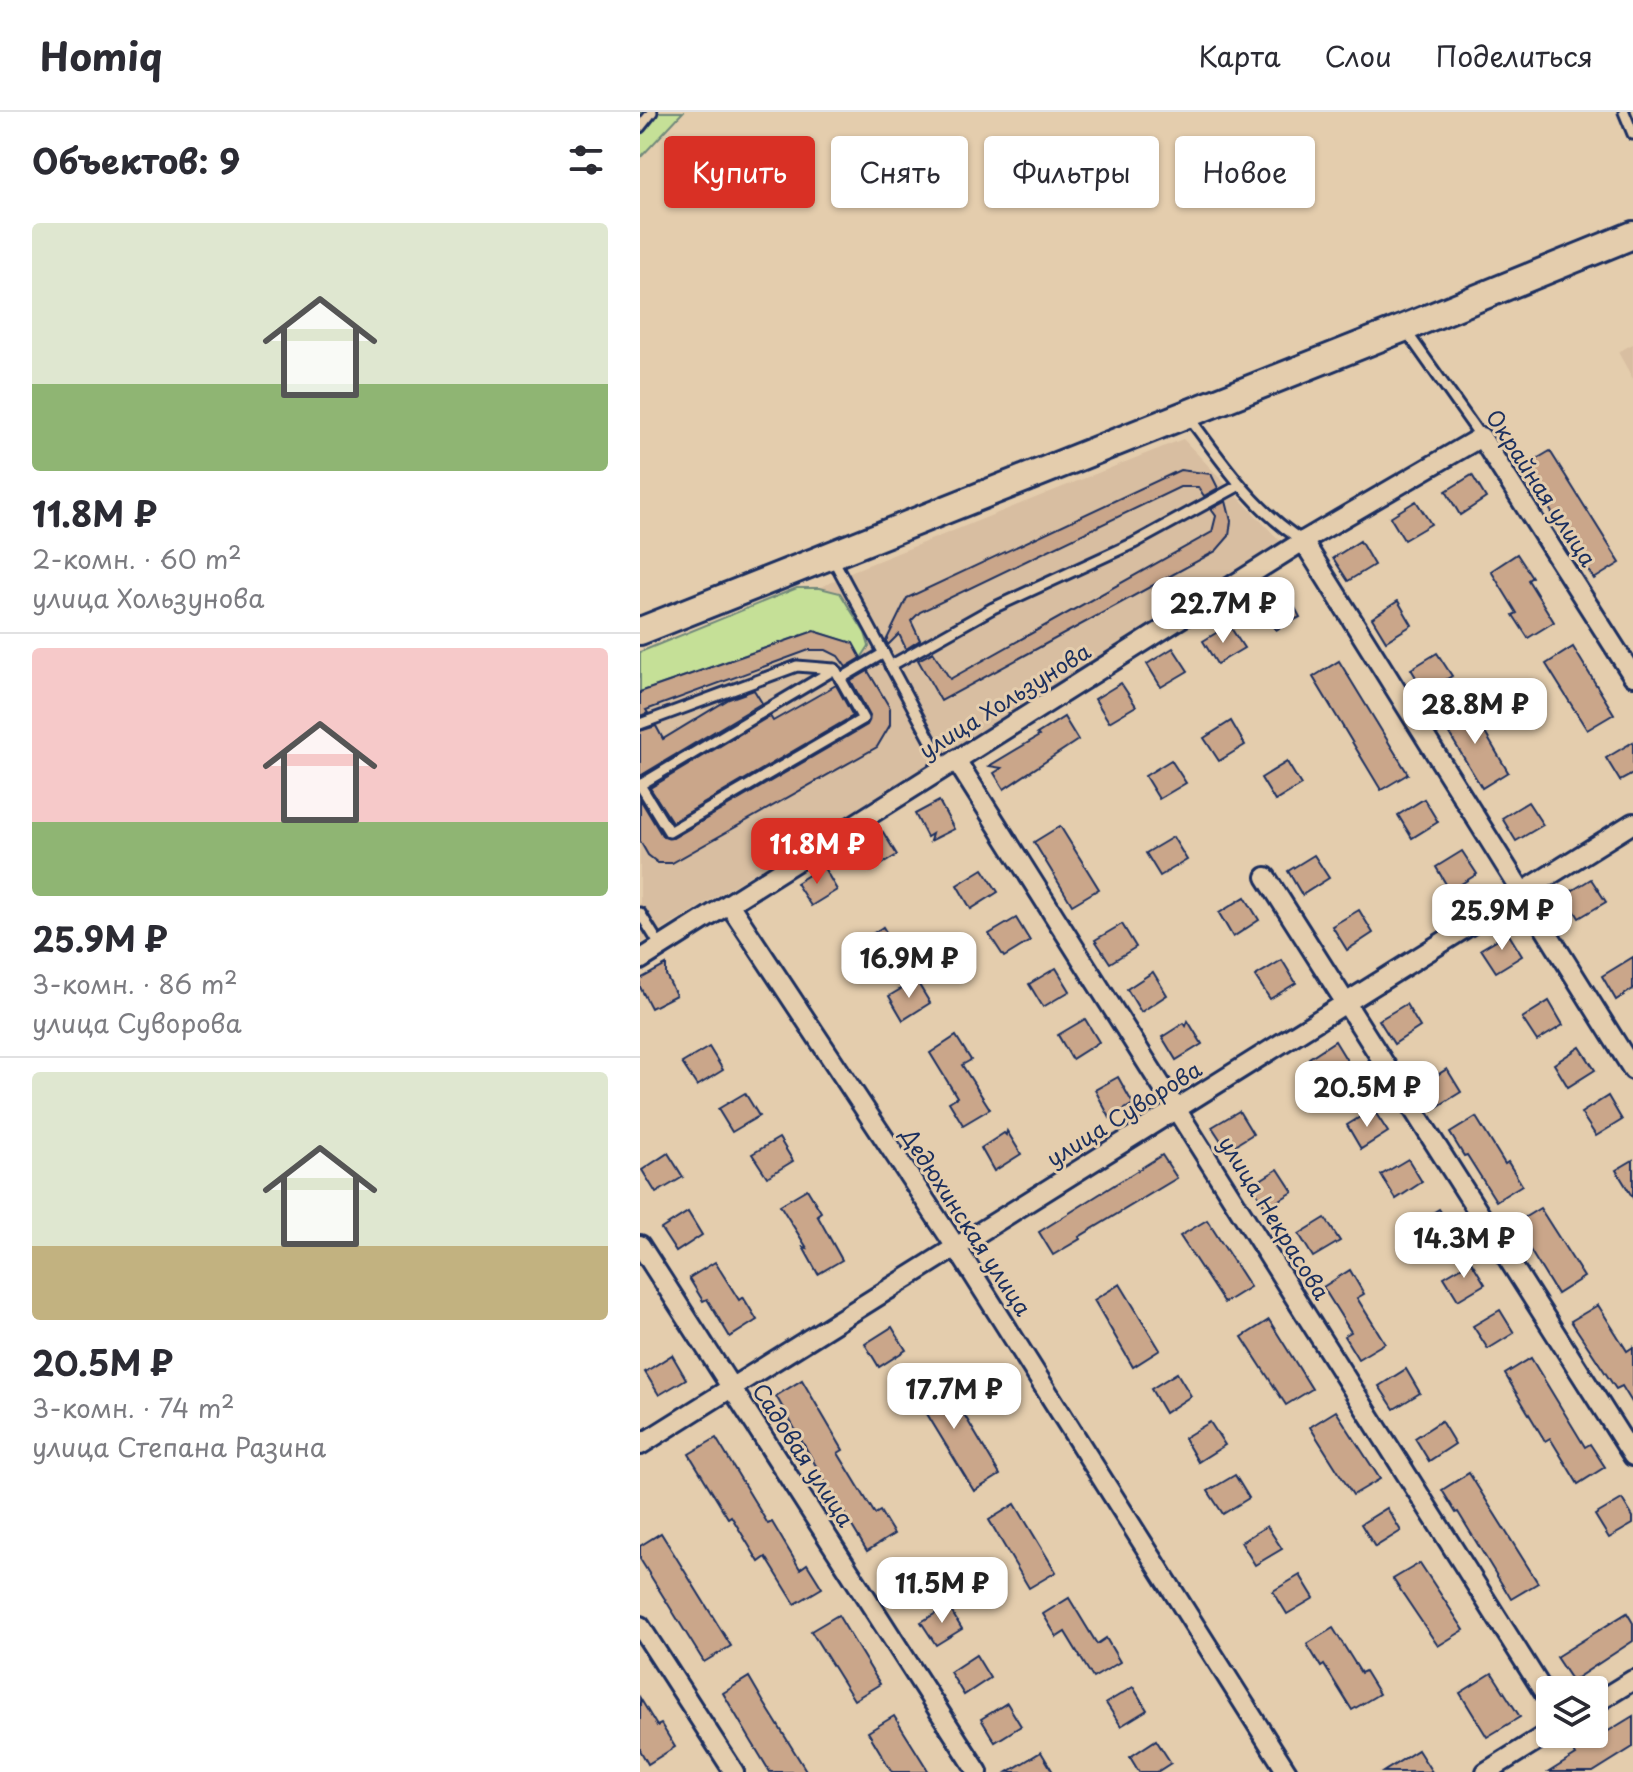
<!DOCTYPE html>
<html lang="ru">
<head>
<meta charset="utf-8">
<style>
  :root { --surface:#fff; --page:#f7f7f7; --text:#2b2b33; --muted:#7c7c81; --line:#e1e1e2; --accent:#d93025 }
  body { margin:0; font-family:"Playpen Sans",sans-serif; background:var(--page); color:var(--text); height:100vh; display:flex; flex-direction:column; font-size:30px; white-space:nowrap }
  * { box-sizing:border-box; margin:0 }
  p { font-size:26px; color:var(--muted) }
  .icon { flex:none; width:44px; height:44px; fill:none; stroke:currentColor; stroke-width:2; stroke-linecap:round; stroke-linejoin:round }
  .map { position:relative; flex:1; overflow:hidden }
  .sheet { display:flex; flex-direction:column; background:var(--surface); width:640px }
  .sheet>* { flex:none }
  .banner { position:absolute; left:24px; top:24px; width:760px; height:72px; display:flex; gap:16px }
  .fabs { position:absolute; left:896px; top:1564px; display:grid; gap:16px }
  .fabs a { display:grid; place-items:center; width:72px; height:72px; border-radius:8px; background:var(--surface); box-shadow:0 2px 6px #0004; font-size:40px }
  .price { position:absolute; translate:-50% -68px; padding:0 18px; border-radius:16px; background:#fff; color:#222; font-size:26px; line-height:52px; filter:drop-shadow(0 2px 4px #0008) }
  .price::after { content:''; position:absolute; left:50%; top:48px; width:24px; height:18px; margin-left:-12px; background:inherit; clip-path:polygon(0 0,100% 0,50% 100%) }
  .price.active { background:var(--accent); color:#fff }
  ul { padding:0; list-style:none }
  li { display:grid; align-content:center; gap:16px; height:424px; padding:0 32px }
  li+li { border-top:2px solid var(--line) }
  li span { display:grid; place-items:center; height:248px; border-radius:8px; color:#555 }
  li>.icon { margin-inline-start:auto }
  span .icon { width:144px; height:144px; fill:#fffc; stroke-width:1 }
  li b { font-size:34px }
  h2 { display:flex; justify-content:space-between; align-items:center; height:96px; padding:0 32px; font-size:34px }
  .tag { padding:0 28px; border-radius:8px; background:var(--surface); box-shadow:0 2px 6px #0004; font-size:28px; line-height:72px }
  .tag.active { background:var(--accent); color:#fff }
  header { display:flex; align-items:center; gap:48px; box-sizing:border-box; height:112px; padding:0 40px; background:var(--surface); border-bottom:2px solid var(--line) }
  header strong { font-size:38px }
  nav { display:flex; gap:44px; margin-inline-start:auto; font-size:28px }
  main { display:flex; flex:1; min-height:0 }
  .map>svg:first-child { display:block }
  .built { fill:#d8bea1 }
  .green { fill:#c5e097; stroke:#70887a; stroke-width:2 }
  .building { fill:#caa68a; stroke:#1b2f5e; stroke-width:2 }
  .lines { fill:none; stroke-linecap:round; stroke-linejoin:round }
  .service-casing { stroke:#1b2f5e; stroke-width:15 }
  .minor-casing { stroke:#1b2f5e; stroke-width:24 }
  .secondary-casing { stroke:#1b2f5e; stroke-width:32 }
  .service { stroke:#e4cdad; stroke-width:9 }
  .minor { stroke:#e4cdad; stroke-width:18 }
  .secondary { stroke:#e4cdad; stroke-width:26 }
  .labels { text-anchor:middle; stroke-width:6; stroke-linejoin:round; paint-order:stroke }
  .street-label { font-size:22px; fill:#1b2f5e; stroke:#e4cdad }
</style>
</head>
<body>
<header>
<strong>Homiq</strong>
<nav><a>Карта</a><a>Слои</a><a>Поделиться</a></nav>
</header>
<main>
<section class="sheet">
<h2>Объектов: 9<svg class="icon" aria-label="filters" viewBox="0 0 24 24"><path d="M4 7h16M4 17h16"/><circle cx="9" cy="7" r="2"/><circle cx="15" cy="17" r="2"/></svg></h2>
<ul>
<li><span style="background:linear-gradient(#dfe7d0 65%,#8fb573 0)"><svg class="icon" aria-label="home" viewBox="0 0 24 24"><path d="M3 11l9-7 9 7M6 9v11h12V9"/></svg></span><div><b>11.8M ₽</b><p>2-комн. · 60 m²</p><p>улица Хользунова</p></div></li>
<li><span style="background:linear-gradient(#f6c9c9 70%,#8fb573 0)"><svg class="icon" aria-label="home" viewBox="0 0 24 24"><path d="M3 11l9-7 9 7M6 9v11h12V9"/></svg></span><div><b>25.9M ₽</b><p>3-комн. · 86 m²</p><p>улица Суворова</p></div></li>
<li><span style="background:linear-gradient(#dfe7d0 70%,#c2b280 0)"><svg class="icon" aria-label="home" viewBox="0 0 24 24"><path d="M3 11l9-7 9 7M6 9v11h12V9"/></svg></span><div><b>20.5M ₽</b><p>3-комн. · 74 m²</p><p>улица Степана Разина</p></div></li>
</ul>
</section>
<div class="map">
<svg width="993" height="1660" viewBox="0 0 993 1660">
  <rect width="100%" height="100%" fill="#e4cdad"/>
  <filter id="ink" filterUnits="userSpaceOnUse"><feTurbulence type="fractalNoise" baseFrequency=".0125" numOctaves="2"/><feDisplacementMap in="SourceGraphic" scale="16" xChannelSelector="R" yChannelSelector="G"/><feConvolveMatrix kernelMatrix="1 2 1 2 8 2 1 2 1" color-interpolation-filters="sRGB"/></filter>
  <g filter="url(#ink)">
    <!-- built -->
    <g class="built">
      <path d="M993,232V267L978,240Z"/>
      <path d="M543,327L642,431L0,832V540L157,476H180L210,460Z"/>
    </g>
    <!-- green -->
    <g class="green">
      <path d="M0,0H43L0,46Z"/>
      <path d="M157,476H180L200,481L225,521L229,534L221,546L212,531L174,519L0,580V540Z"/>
    </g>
    <!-- building -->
    <g class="building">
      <path d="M910,339L980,451L954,467L883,355Z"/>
      <path d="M540,358L571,362L578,376L564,384L558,375H540L280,500L271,509L280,528L266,537L259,522L248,533L246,529L267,486Z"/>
      <path d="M832,363L846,386L820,403L806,379Z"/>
      <path d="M586,389L591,409L589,424L576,439L301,589L278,548L293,540L310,567L572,420L576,404L571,397Z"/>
      <path d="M776,389L791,412L764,428L750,405Z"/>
      <path d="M720,429L734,453L708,469L693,446Z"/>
      <path d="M877,442L892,465L888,468L914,510L888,526L873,503L877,501L851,459Z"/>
      <path d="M645,477L660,505L636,518L621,490Z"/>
      <path d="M758,489L772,513L746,529L732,506Z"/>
      <path d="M589,513L604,536L577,552L563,529Z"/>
      <path d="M174,519L213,531L221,546L206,555L198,544L186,538H169L6,598L8,601L0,604V580Z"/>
      <path d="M933,535L974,602L947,618L906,552Z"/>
      <path d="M533,536L548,559L521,575L507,552Z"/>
      <path d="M797,541L812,564L785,580L771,557Z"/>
      <path d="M699,549L768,662L741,678L673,565Z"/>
      <path d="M228,559L250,596V613L237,635L32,751H18L8,743L0,729V687L23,725L33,726L227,613L230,604L211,569Z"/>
      <path d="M481,571L496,594L469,610L455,587Z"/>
      <path d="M196,573L213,604L32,710L10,676L130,604L133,609Z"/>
      <path d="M114,578L122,591L0,664V619L16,614L23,627L89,587Z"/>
      <path d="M828,592L868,660L842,676L801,608Z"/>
      <path d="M424,605L438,628L364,677L354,661L362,656L349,654L399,624L397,622Z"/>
      <path d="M591,609L605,633L579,649L564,626Z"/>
      <path d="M993,630V662L980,669L966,646Z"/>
      <path d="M531,648L546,671L519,687L505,664Z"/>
      <path d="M647,650L661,673L635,689L621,666Z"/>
      <path d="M784,687L798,710L772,726L758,703Z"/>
      <path d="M299,689L314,717L290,729L292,722L287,725L275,702Z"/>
      <path d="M888,690L903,713L876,729L862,706Z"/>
      <path d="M420,714L459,777L432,793L394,730Z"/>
      <path d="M243,720L257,743L231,759L217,736Z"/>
      <path d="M533,725L547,748L520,764L506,741Z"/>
      <path d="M822,739L837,762L810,779L796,755Z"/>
      <path d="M674,743L689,766L662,783L648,759Z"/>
      <path d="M183,754L197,778L171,794L156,771Z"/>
      <path d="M343,757L358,780L331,797L317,773Z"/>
      <path d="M951,767L966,790L939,806L925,783Z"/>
      <path d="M605,785L619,808L593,825L579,801Z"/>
      <path d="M719,798L733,821L707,838L692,814Z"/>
      <path d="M376,806L390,829L364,845L349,822Z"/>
      <path d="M482,812L496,835L470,851L455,828Z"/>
      <path d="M243,815L257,838L231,855L217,832Z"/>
      <path d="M868,821L882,844L856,860L841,837Z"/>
      <path d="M993,845V877L976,888L962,864Z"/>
      <path d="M642,848L656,871L630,887L615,864Z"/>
      <path d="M26,853V863L36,883L11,896L0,875V867Z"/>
      <path d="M416,856L430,879L403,895L389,872Z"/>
      <path d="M513,860L527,883L501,900L487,877Z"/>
      <path d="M276,868L290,891L263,908L249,884Z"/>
      <path d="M909,889L923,913L897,929L882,906Z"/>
      <path d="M766,892L780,915L754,932L739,908Z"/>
      <path d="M445,907L459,930L432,947L418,923Z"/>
      <path d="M548,909L562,932L536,948L522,925L544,911L546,914Z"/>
      <path d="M316,924L331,948L322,953L350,997L323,1013L309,990L317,985L290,941Z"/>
      <path d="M695,929L709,952L683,969L669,946Z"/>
      <path d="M69,935L83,958L57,974L42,951Z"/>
      <path d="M940,935L955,958L928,975L914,952Z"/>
      <path d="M807,957L821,980L795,996L781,973Z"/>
      <path d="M478,965L493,992L470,1006L455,978Z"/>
      <path d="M105,981L119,1004L92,1020L78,997Z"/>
      <path d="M968,984L982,1008L956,1024L941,1001Z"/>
      <path d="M733,997L748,1020L721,1037L707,1013Z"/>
      <path d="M599,999L613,1022L587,1038L572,1015Z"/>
      <path d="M836,1005L865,1052L868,1050L882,1073L856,1089L827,1043L824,1044L810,1021Z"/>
      <path d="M367,1019L381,1042L354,1059L341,1036L364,1021L366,1023Z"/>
      <path d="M139,1026L153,1049L127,1065L112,1042Z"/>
      <path d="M28,1041L43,1065L16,1081L2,1058Z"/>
      <path d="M522,1043L537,1066L439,1125L440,1127L413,1143L399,1120Z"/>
      <path d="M768,1047L782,1070L756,1087L741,1063Z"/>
      <path d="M993,1048V1086L976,1058Z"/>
      <path d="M638,1057L653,1080L626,1096L612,1073Z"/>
      <path d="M167,1077L181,1100L177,1103L202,1148L178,1162L163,1135L167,1136L140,1093Z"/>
      <path d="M900,1096L944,1165L917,1182L874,1112Z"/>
      <path d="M799,1097L814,1120L787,1136L773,1113Z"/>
      <path d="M48,1100L62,1123L36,1140L21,1117Z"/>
      <path d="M685,1106L700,1129L673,1145L659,1122Z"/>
      <path d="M567,1108L610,1175L584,1191L540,1124Z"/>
      <path d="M831,1149L845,1172L818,1188L804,1165Z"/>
      <path d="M75,1150L99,1188L103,1185L117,1208L90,1225L67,1187L63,1189L49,1166Z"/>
      <path d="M710,1158L724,1182L717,1186L745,1231L718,1247L704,1224L711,1220L683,1175Z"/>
      <path d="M480,1172L520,1238L493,1255L454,1188Z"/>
      <path d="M958,1193L987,1239L993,1235V1292L982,1274L976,1277L931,1209Z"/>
      <path d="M860,1198L874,1221L848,1237L833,1214Z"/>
      <path d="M629,1208L672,1277L646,1293L602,1225Z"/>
      <path d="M252,1215L266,1238L239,1255L225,1232Z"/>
      <path d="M32,1243L46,1267L19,1283L5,1260Z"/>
      <path d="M891,1246L945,1335L950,1332L965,1355L938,1372L910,1326L905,1329L865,1262Z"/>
      <path d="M766,1257L780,1281L754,1297L739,1274Z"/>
      <path d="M293,1259L319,1301L322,1299L360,1363L334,1379L284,1297L281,1299L266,1276Z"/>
      <path d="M537,1261L551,1284L525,1301L511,1277Z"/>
      <path d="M162,1268L203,1338L198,1341L235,1402L240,1399L254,1422L227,1439L201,1396L197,1399L183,1376L187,1373L136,1284Z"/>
      <path d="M696,1299L740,1367L713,1383L670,1315Z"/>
      <path d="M801,1309L815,1332L789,1349L775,1326Z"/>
      <path d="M570,1310L585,1333L558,1350L544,1326Z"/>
      <path d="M76,1326L128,1412L132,1410L160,1457L167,1452L182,1476L155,1492L126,1445L119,1450L91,1404L88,1406L49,1342Z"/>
      <path d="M829,1361L898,1471L871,1487L818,1400L816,1401L802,1378Z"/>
      <path d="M595,1363L609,1386L583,1402L568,1379Z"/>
      <path d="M982,1387L993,1405V1412L969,1426L955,1403Z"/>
      <path d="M375,1392L416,1460L389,1476L349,1408Z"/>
      <path d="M747,1396L761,1419L735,1435L721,1412Z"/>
      <path d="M627,1414L642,1437L615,1453L601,1430Z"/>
      <path d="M21,1421L91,1534L64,1550L0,1447V1434Z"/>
      <path d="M274,1448L289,1471L262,1488L248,1465Z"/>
      <path d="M780,1451L824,1518L798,1534L753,1467Z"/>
      <path d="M660,1463L674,1486L647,1502L633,1479Z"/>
      <path d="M429,1486L457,1532L466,1526L480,1550L453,1566L425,1520L417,1525L403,1502Z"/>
      <path d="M308,1494L322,1517L296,1533L281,1510Z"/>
      <path d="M987,1501L993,1511V1529L932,1569L916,1545Z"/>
      <path d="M198,1503L240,1572L214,1588L171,1519Z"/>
      <path d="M693,1516L721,1561L725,1559L739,1582L712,1598L684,1553L681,1555L667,1532Z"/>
      <path d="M336,1543L350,1566L324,1583L310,1560Z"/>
      <path d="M852,1561L880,1605L847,1625L820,1581Z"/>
      <path d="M109,1565L123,1589L167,1660H130L110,1627L83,1581Z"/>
      <path d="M493,1575L507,1598L481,1614L466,1591Z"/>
      <path d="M0,1586L17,1614L21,1612L35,1635L8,1652L0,1638Z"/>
      <path d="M367,1591L381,1614L355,1630L341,1607Z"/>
      <path d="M254,1604L289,1660H252L228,1620Z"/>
      <path d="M993,1604V1635L953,1660H909L936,1643L934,1640Z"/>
      <path d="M516,1628L531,1651L517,1660H499L490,1645Z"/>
      <path d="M778,1638L792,1660H743Z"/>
      <path d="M401,1640L413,1660H368Z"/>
    </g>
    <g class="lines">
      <!-- service casing -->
      <g class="service-casing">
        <g id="service">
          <path d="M984,0L993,22"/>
          <path d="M0,15L12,0"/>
          <path d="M766,219L841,325"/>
          <path d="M548,304C582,350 614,398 663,429"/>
          <path d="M192,445L305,655"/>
          <path d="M250,554L353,496L494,431L600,373"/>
          <path d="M200,567L244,541"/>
          <path d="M0,612L157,554L194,557"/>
          <path d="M0,672V673L29,720L223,607L195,557L0,673"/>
          <path d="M0,801L21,835"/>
        </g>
      </g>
      <!-- minor casing -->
      <g class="minor-casing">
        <g id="minor">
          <path d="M663,429L993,958"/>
          <path d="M316,648L910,1590"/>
          <path d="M626,765L993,1344"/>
          <path d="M89,792L316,1135L647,1660"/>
          <path d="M0,848L663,429L841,325L993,564"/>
          <path d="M0,1133L338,1660"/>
          <path d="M0,1333L993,711"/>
          <path d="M0,1514L94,1660"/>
          <path d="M954,1592L993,1568"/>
          <path d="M846,1660L910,1620"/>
        </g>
      </g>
      <!-- secondary casing -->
      <g class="secondary-casing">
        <path id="secondary" d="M0,519L764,216L993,123"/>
      </g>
      <!-- service -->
      <use href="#service" class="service"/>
      <!-- minor -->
      <use href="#minor" class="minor"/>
      <!-- secondary -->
      <use href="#secondary" class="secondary"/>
    </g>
  </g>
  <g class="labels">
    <!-- street labels -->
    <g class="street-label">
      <text transform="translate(901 376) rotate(57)" y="8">Окрайная улица</text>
      <text transform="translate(365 589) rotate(-32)" y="8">улица Хользунова</text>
      <text transform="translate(484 1002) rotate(-32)" y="8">улица Суворова</text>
      <text transform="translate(634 1106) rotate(58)" y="8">улица Некрасова</text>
      <text transform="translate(326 1110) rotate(57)" y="8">Дедюхинская улица</text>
      <text transform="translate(163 1343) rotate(57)" y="8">Садовая улица</text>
    </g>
  </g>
</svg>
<div class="fabs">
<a><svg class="icon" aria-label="layers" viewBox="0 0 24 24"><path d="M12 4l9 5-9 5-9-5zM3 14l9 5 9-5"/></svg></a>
</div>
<b class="price" style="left:583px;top:533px">22.7M ₽</b>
<b class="price" style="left:835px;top:634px">28.8M ₽</b>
<b class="price active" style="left:177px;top:774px">11.8M ₽</b>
<b class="price" style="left:862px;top:840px">25.9M ₽</b>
<b class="price" style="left:269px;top:888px">16.9M ₽</b>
<b class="price" style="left:727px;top:1017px">20.5M ₽</b>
<b class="price" style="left:824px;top:1168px">14.3M ₽</b>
<b class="price" style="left:314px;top:1319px">17.7M ₽</b>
<b class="price" style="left:302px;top:1513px">11.5M ₽</b>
<div class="banner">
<a class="tag active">Купить</a>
<a class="tag">Снять</a>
<a class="tag">Фильтры</a>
<a class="tag">Новое</a>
</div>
</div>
</main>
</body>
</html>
